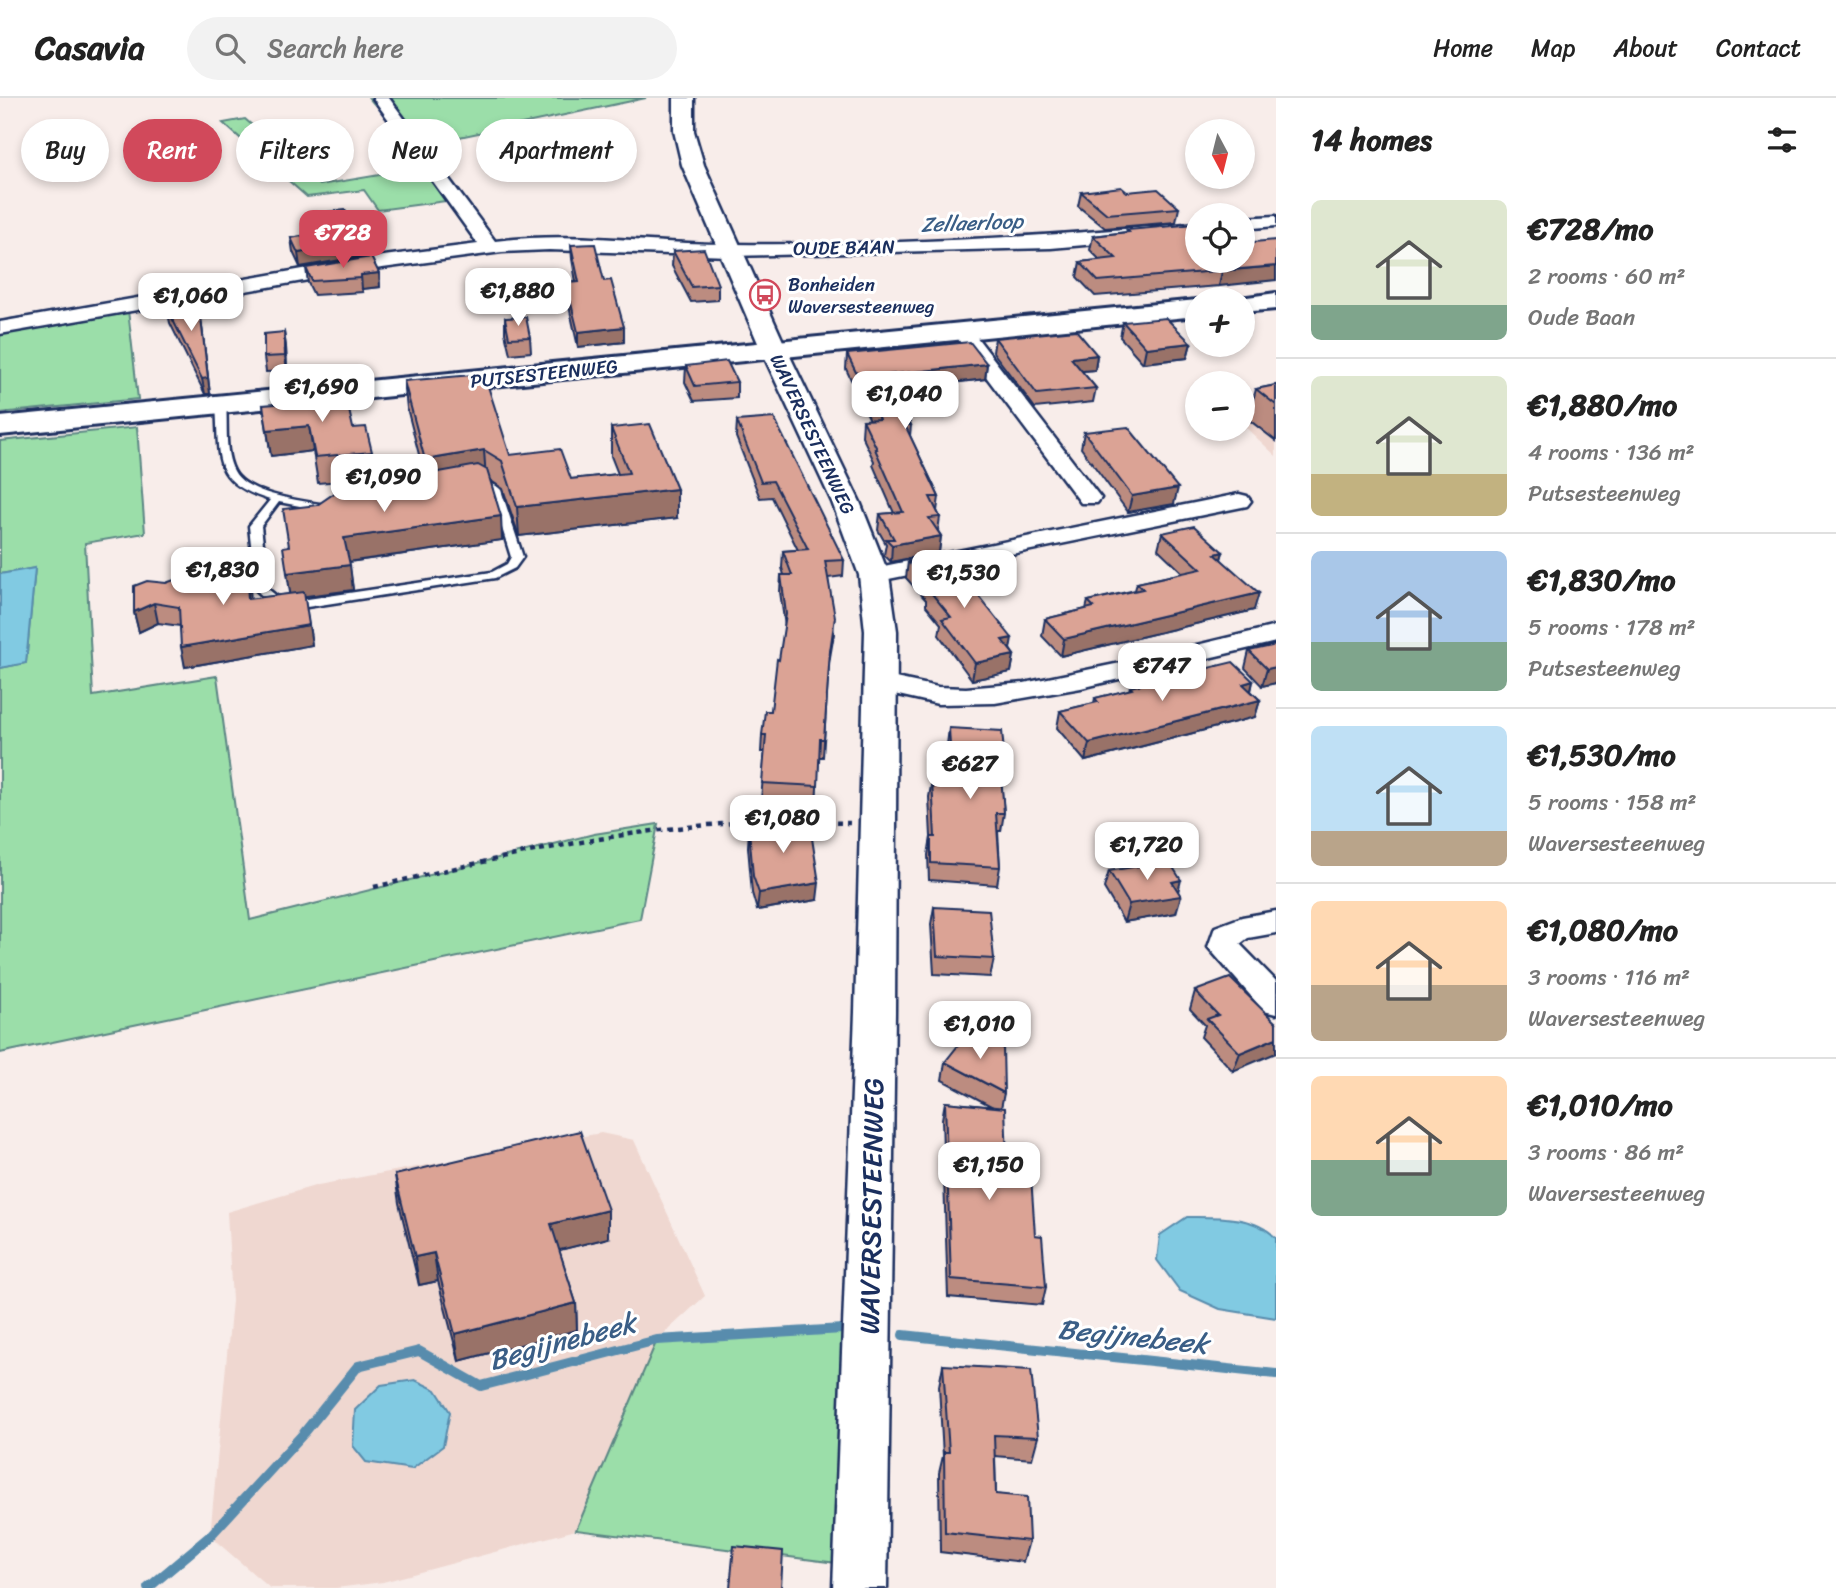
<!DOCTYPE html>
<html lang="en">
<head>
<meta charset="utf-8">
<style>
  :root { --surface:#fff; --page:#f2f2f2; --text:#222; --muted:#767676; --line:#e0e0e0; --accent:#d1495b }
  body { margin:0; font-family:Sriracha,sans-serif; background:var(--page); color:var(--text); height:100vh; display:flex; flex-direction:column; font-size:26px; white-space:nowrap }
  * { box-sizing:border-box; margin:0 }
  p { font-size:23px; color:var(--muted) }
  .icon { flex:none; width:38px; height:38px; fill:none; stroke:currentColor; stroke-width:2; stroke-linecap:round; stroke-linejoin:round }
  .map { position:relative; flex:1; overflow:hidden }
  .side { display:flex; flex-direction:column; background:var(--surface); width:560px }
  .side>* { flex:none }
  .hud { position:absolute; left:21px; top:21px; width:665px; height:63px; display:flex; gap:14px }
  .needle { width:46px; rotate:173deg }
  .fabs { position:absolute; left:1185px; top:21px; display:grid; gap:14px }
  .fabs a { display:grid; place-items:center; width:70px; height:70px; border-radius:50%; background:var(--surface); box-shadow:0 4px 10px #0003; font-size:35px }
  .price { position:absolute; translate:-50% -60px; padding:0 16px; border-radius:14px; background:#fff; color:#222; font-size:23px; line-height:46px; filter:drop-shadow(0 2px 4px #0008) }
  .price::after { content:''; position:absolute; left:50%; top:42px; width:21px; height:16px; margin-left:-10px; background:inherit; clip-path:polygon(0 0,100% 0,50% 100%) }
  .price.current { background:var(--accent); color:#fff }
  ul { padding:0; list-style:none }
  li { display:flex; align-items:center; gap:21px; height:175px; padding:0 35px }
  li+li { border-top:2px solid var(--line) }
  li span { display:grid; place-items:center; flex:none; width:196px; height:140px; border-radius:10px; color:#555 }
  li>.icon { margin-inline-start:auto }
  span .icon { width:84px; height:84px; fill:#fffc; stroke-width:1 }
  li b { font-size:30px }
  h2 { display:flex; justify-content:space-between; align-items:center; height:84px; padding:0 35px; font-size:30px }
  .pill { padding:0 24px; border-radius:32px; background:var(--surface); box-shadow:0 4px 10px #0003; font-size:24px; line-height:63px }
  .pill.current { background:var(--accent); color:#fff }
  header { display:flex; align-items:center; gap:42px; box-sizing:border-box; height:98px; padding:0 35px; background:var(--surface); border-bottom:2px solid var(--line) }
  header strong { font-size:33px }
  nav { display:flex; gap:38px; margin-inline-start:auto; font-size:24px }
  .search { width:490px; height:63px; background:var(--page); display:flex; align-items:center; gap:18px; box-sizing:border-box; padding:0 24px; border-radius:38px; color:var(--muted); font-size:26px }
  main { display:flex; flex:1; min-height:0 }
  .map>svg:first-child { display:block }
  .built { fill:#efd7d0 }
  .green { fill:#9bdea9; stroke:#5b8684; stroke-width:2 }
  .water { fill:#81cae2; stroke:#588cad; stroke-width:2 }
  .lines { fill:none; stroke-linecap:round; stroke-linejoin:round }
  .stream-far1 { stroke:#588cad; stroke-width:4.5 }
  .stream { stroke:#588cad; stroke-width:10 }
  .service-casing { stroke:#1b2f5e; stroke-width:5 }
  .minor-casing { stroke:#1b2f5e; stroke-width:5 }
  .tertiary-casing { stroke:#1b2f5e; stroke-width:5 }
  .secondary-casing { stroke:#1b2f5e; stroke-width:6 }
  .path { stroke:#1b2f5e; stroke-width:4.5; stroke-dasharray:5 5; stroke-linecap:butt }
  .service { fill:#fff; fill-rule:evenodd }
  .minor { fill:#fff; fill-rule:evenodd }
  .tertiary { fill:#fff; fill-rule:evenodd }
  .secondary { fill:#fff; fill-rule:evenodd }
  .wall { fill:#bc8c80; stroke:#1b2f5e; stroke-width:2 }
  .shaded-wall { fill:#997268; stroke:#1b2f5e; stroke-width:2 }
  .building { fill:#dba395; stroke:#1b2f5e; stroke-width:2 }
  .labels { text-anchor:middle; stroke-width:6; stroke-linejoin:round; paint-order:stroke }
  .far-street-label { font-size:19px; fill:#1b2f5e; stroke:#fff }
  .far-poi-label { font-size:19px; fill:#1b2f5e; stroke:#fff; text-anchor:start }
  .far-water-label { font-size:21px; font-style:italic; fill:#3a5e86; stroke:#fff }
  .near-street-label { font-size:28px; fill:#1b2f5e; stroke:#fff }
  .near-water-label { font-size:28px; font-style:italic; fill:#3a5e86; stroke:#fff }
</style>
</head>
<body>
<header>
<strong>Casavia</strong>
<div class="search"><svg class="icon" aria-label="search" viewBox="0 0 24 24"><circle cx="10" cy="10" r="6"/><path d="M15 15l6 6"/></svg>Search here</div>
<nav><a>Home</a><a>Map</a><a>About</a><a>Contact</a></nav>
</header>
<main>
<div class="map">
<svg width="1276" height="1490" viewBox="0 0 1276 1490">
  <rect width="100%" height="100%" fill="#f8edea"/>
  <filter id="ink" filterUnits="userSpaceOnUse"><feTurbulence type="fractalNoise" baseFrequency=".0143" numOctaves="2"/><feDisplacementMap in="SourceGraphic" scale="14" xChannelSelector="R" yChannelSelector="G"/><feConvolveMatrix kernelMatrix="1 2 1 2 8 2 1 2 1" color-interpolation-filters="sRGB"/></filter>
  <g filter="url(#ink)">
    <!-- built -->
    <g class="built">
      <path d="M1276,310V358L1243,327L1242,317Z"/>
      <path d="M601,1035L634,1042L705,1198L657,1242L576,1432L383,1484L336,1490H270L210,1438L232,1203L227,1114L318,1087Z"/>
    </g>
    <!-- green -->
    <g class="green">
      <path d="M369,0H646L426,46L417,41L390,4L374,6Z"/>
      <path d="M245,21L320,87L421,70L446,103L378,112L364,92L307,99L223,25Z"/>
      <path d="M128,212L138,301L0,315V232Z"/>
      <path d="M137,329L145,435L85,445L93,598L217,578L250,822L594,736L658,726L640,821L0,955V570L26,565L35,470L0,476V343Z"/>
      <path d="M843,1231L837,1465L576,1432L657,1242Z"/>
    </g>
    <!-- water -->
    <g class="water">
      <path d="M35,470L26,565L0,570V476Z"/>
      <path d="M1187,1119C1216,1119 1255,1117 1276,1140V1220L1220,1211L1180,1193L1157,1162L1160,1137Z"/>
      <path d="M415,1282L436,1292L450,1314L443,1348L412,1371L366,1364L353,1348L355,1312L381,1287Z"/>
    </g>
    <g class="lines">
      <!-- stream-far1 -->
      <g class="stream-far1">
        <path d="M1259,119L1276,118"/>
        <path d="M255,180L314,169"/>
        <path d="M0,224L42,217"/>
      </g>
      <!-- stream -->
      <g class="stream">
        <path d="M903,1237L1276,1276"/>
        <path d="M148,1490L210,1438L304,1335L358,1268L419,1253L481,1288L657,1242L843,1231"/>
      </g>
      <!-- service casing -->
      <g class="service-casing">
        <path id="service" d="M221,304L226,307C228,328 224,354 234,373C247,398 306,403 331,408L337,411L331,414L279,404L261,428L268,491L279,500L294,503L492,474L507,466L511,459L491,394L480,388H471V384C483,381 493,384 501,392L523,459L515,470L495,480L294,511L271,506L256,492L249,428L270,402C210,383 220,361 216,307Z"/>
      </g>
      <!-- minor casing -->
      <g class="minor-casing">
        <g id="minor">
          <path d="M373,0H389L495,143C572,133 652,146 729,146C885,148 1042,139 1197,125V137L1051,150L730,158L549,152L502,154L360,173L0,236V224L360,161L478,146Z"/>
          <path d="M1276,118V128L1242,131V120Z"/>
          <path d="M962,227L969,229L1097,395L1101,400L1097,405H1081L952,233L955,229Z"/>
          <path d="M1239,396L1247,398L1251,403L1247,408L874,484L865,482L862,477L865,472L874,470Z"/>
          <path d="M1276,528V544L1081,590L995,605L938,606L872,591L868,585L872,579L881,577L938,589L966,590L1024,585L1130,563Z"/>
          <path d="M1276,813V835L1248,840L1240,846L1276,883V916L1264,913L1208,849L1215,829L1242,819Z"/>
        </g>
      </g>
      <!-- tertiary casing -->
      <g class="tertiary-casing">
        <path id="tertiary" d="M674,0H694V33L704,67L787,252L860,404L889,477L897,533L895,914L887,1490H833L855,914L865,533L859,477L832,404L761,252L682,67L674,33Z"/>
      </g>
      <!-- secondary casing -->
      <g class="secondary-casing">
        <g id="secondary">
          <path d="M1276,195V211L1242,214V201H1233Z"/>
          <path d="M1197,202V218L0,337V319Z"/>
        </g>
      </g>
      <!-- path -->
      <g class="path">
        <path d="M806,724L850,725"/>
        <path d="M374,789C503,759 629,728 762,724"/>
      </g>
      <!-- service -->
      <use href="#service" class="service"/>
      <!-- minor -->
      <use href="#minor" class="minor"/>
      <!-- tertiary -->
      <use href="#tertiary" class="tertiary"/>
      <!-- secondary -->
      <use href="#secondary" class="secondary"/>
    </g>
    <!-- wall -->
    <g class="wall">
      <path d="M1081,94H1127L1179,110L1176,124L1105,130L1078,108Z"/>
      <path d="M317,115L364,158L300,169L293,154L291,140L321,134L318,128Z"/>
      <path d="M1127,132L1197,163H1242L1219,188L1095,198L1077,179L1080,164L1100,162L1090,152L1093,138L1126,134Z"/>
      <path d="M571,147L604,183L624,229V244L578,249L567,199L566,185L576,184L572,161Z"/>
      <path d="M673,153L718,187V202L691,204L672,168Z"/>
      <path d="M306,170L379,175L380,189L362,191L363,194L314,197L308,185Z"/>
      <path d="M199,204L210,296H205L170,225L167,210Z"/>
      <path d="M505,220L530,239L531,254L510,256L505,235Z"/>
      <path d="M1123,224L1191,245L1187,260L1143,265L1120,239Z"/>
      <path d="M284,234L286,249L287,273L266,274L264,259Z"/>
      <path d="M995,240L1097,257L1095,272L1081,273L1096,290L1093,304L1035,310L993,254Z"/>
      <path d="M847,256L987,266L985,281L893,291L911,327L910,338L939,399L937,413L940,419L938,433L941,438L939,454L891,464L884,457L886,446L878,432L880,416L894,415L873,367L874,363L862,338L863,322H870L846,271Z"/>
      <path d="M686,268L737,284V300L694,303L685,284Z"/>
      <path d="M404,283H473L510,357L571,381L618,376L611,358V330L677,420L519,438L503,391L491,383L502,442L349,464L353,492L304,498L312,547L185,569L180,528L158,525L139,534L134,514L166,485L214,487L246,469L250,501L290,496L288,448L317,407L424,376L407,310Z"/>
      <path d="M1276,287V343L1248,321L1256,291Z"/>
      <path d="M263,307L353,330L372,354L375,380L318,385L313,353L271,358Z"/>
      <path d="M737,323L844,462L843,478L828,480L834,536L829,565L823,659H819L816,706L761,702L765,654H761L762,637L771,613L785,528L780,494L781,477H784L782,470L783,453L798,452L772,399L760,400L736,339Z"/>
      <path d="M1084,334L1174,406L1128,414L1081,350Z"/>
      <path d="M1162,435L1223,454L1221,461L1254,512L1061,558L1042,538L1045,521L1086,511L1088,503L1135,492L1137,485L1183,475L1158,451Z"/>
      <path d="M908,464L1010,551L1014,557L1011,574L972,582L939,537L941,526L926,508V502L906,480Z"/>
      <path d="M1276,547V585L1262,588L1245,570L1249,553Z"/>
      <path d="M1253,583L1251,593L1260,602L1255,619L1085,663L1057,630L1060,613L1094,605L1095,600L1129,592L1130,589Z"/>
      <path d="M949,630L1005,665L1001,683L1004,715L1001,733H998L1000,769L997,787L929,782L928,757L931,739L929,699L932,682L948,683L947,647Z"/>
      <path d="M760,722L817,802L757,812L752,795L748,749L749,732L759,731Z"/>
      <path d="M1109,773L1178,793L1176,815L1124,824L1104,790Z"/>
      <path d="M934,809L994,861L990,879L934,876L931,826Z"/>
      <path d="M1195,893L1276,925L1233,973L1201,939L1205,927L1190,911Z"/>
      <path d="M945,964L1004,995L1001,1010L1007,1061L1035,1137L1046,1189L1042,1207L948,1199L942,1021L945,1004L993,1009L942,982Z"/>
      <path d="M395,1077L608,1140L559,1152L576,1205L577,1232L459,1263L438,1183L419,1187L399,1105Z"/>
      <path d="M943,1267L1038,1339L1032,1361L995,1358L996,1396L1029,1443L1023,1464L940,1454L939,1375L943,1358L939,1288Z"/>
    </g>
    <!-- shaded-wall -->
    <g class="shaded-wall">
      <path d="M362,145L364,158L300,169L298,155Z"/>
      <path d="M1276,168V182L1219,188L1222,173Z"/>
      <path d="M379,175L380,189L362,191L361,177Z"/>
      <path d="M199,204L210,296H205L202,281Z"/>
      <path d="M624,229V244L578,249V234Z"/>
      <path d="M284,234L286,249L287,273L285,258Z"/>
      <path d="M1191,245L1187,260L1143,265L1146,250Z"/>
      <path d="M1097,257L1095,272L1068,274L1071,260Z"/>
      <path d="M987,266L985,281L884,293L886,277Z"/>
      <path d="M309,328L313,353L271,358L267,332Z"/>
      <path d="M484,352L486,381L428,390L425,362Z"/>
      <path d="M1178,390L1174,406L1128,414L1132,398Z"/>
      <path d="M677,391V420L519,438L517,409Z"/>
      <path d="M501,418L502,442L347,464L344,440Z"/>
      <path d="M941,438L939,454L891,464L892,447Z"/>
      <path d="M1223,454L1218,471L1215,456Z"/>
      <path d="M350,467L353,492L291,500L287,475Z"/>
      <path d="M246,469L250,489L252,521L248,501Z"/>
      <path d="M1259,495L1254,512L1061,558L1064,541Z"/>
      <path d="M154,505L158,525L139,534L134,514Z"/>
      <path d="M309,527L312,547L185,569L181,549Z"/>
      <path d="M1012,540L1009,557L1002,542Z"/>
      <path d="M1014,557L1011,574L972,582L975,565Z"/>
      <path d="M1276,569V585L1262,588L1267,571Z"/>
      <path d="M1253,583L1249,601L1243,586Z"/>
      <path d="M1260,602L1255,619L1085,663L1089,645Z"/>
      <path d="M1181,782L1177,798H1181L1176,815L1124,824L1129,806L1172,784Z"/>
      <path d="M819,785L817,802L757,812L759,795Z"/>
      <path d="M1276,940V955L1233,973L1240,955Z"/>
      <path d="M608,1112V1140L552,1154L551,1126Z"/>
      <path d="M434,1155L438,1183L419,1187L415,1159Z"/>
      <path d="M576,1205L577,1232L459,1263L455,1236Z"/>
    </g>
    <!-- building -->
    <g class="building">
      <path d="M1121,89L1127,94L1158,91L1179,110L1107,116L1081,94Z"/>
      <path d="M345,112L362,145L298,155L291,140L324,134L317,115Z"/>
      <path d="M1196,126L1197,163H1242V145L1276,142V168L1098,183L1080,164L1116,160L1093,138L1129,134L1127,132Z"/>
      <path d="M595,146L604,183L611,182L624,229L578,234L566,185L579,184L571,147Z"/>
      <path d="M704,151L718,187L692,189L673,153Z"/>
      <path d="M371,159L379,175L361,177V180L312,183L306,170Z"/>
      <path d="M199,204L208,280L202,281L167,210Z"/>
      <path d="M526,219L530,239L509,240L505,220Z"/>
      <path d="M1166,220L1191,245L1146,250L1123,224Z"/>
      <path d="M1076,232L1097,257L1071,260L1096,290L1037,296L995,240Z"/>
      <path d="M284,234L285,258L264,259V236Z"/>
      <path d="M970,244L987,266L886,277L911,327H905L939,399H930L940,419L929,420L941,438L892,447L886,441H894L880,416L903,414L875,351H877L863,322L879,321L847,256Z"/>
      <path d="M727,263L737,284L695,288L686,268Z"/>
      <path d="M472,277L473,283L486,282L510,357L560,351L571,381L629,375L611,330L650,326L677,391L517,409L502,363L484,352L425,362L404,283Z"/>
      <path d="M1276,287V307L1256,291Z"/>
      <path d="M345,294L353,330L366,329L372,354L315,359L309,328L267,332L263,307L311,303L310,298Z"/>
      <path d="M774,320L844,462L825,463L835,519L830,553L824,641H820L818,688L762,685L766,637H762L765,613H771L777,561L779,562L786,516L781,477H792L783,453L808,451L773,383L761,384L737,323Z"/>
      <path d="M1128,329L1178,390L1132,398L1084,334Z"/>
      <path d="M478,367L487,372L501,418L344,440L350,467L287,475L283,449L289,448L283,411L317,407L339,392Z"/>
      <path d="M1194,428L1223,454L1215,456L1259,495L1064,541L1045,521L1094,509L1088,503L1143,491L1137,485L1201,471L1162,435Z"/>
      <path d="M945,456L1012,540L1002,542L1014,557L975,565L942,521L951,519L928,491L933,490L908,464Z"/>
      <path d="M246,469L248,501L304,494L309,527L181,549L179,509L154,505L134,514V488L147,483L166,485L182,479L214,487L213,473Z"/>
      <path d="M1276,547V569L1267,571L1249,553Z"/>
      <path d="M1233,564L1253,583L1243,586L1260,602L1089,645L1060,613L1098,604L1095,600L1132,591L1130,589Z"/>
      <path d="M949,630L1002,633L1005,665H1000L1004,715H996L1000,769L931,765V739H935L932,682L952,683Z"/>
      <path d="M809,721L819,785L759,795L753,778L749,732L762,731L760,722Z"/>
      <path d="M1169,763L1181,782L1172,784L1181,798L1129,806L1109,773Z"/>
      <path d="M934,809L989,812L994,861L937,858Z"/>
      <path d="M1230,880L1276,925V940L1240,955L1207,921L1218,917L1195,893Z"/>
      <path d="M964,940L992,942L1003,948L1004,995L945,964Z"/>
      <path d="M945,1004L1005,1010L1007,1061L1030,1063L1035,1137L1042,1138L1046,1189L951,1181Z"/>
      <path d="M580,1033L608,1112L551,1126L576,1205L455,1236L434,1155L415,1159L395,1077Z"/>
      <path d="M943,1267L1031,1272L1038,1339L994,1337L996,1396L1027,1399L1029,1443L945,1434L944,1354H949Z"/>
      <path d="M734,1448L783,1453L781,1490H730Z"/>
    </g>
  </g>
  <!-- icons -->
  <defs>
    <g id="bus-ring" transform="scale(1.575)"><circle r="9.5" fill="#fff" stroke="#d1495b" stroke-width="1.5"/><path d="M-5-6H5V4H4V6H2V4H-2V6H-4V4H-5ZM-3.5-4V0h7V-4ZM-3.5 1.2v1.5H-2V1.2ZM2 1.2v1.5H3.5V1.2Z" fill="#d1495b"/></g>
  </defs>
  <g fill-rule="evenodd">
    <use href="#bus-ring" x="765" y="197"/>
  </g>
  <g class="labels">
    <!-- far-street labels -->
    <g class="far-street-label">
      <text transform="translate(844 149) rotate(-1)" y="7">OUDE BAAN</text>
      <text transform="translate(544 275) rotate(-6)" y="7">PUTSESTEENWEG</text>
      <text transform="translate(813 336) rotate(65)" y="7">WAVERSESTEENWEG</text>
    </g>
    <!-- far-poi labels -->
    <g class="far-poi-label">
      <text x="788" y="193">Bonheiden<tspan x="788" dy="22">Waversesteenweg</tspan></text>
    </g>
    <!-- far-water labels -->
    <g class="far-water-label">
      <text transform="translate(972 125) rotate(-2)" y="7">Zellaerloop</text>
    </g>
    <!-- near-street labels -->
    <g class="near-street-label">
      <text transform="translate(871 1108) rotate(-89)" y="10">WAVERSESTEENWEG</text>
    </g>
    <!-- near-water labels -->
    <g class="near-water-label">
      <text transform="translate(1133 1238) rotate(6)" y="10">Begijnebeek</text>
      <text transform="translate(562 1243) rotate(-15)" y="10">Begijnebeek</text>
    </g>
  </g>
</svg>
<div class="fabs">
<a><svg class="needle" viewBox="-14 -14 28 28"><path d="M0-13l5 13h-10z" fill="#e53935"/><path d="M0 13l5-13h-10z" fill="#767676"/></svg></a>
<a><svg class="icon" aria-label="locate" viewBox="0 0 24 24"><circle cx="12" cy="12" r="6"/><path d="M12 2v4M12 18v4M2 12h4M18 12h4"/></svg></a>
<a>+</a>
<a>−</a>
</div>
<b class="price current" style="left:343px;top:172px">€728</b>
<b class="price" style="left:518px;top:230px">€1,880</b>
<b class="price" style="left:191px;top:235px">€1,060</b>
<b class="price" style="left:322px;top:326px">€1,690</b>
<b class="price" style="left:905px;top:333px">€1,040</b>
<b class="price" style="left:384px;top:416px">€1,090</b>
<b class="price" style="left:223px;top:509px">€1,830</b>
<b class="price" style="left:964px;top:512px">€1,530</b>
<b class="price" style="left:1162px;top:605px">€747</b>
<b class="price" style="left:970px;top:703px">€627</b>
<b class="price" style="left:783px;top:757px">€1,080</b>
<b class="price" style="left:1147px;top:784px">€1,720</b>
<b class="price" style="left:980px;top:963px">€1,010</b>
<b class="price" style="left:989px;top:1104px">€1,150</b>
<div class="hud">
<a class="pill">Buy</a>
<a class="pill current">Rent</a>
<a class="pill">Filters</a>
<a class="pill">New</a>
<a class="pill">Apartment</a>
</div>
</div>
<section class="side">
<h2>14 homes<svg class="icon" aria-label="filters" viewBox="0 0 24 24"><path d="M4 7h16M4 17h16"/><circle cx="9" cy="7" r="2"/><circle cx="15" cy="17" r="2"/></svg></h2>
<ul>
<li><span style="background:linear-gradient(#dfe7d0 75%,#7fa58c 0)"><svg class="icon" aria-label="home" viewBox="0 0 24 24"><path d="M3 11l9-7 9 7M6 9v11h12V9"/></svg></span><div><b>€728/mo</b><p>2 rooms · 60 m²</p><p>Oude Baan</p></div></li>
<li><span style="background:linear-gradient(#dfe7d0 70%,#c2b280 0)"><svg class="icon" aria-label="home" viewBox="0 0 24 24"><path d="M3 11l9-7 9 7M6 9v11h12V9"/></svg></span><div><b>€1,880/mo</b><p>4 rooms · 136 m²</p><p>Putsesteenweg</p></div></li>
<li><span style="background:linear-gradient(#a9c7e8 65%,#7fa58c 0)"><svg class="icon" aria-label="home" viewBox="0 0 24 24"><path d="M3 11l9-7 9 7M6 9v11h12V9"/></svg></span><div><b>€1,830/mo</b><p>5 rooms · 178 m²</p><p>Putsesteenweg</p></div></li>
<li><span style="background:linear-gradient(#bfe0f5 75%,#b9a48a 0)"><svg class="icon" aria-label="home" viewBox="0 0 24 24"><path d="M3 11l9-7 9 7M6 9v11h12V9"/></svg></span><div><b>€1,530/mo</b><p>5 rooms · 158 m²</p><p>Waversesteenweg</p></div></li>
<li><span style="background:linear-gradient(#ffd9b3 60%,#b9a48a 0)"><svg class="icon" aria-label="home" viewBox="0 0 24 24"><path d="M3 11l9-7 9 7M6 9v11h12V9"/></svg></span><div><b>€1,080/mo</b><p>3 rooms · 116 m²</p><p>Waversesteenweg</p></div></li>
<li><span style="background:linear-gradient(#ffd9b3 60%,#7fa58c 0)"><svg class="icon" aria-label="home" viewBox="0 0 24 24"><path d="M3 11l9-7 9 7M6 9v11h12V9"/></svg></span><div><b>€1,010/mo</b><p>3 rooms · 86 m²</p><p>Waversesteenweg</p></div></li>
</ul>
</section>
</main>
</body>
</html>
